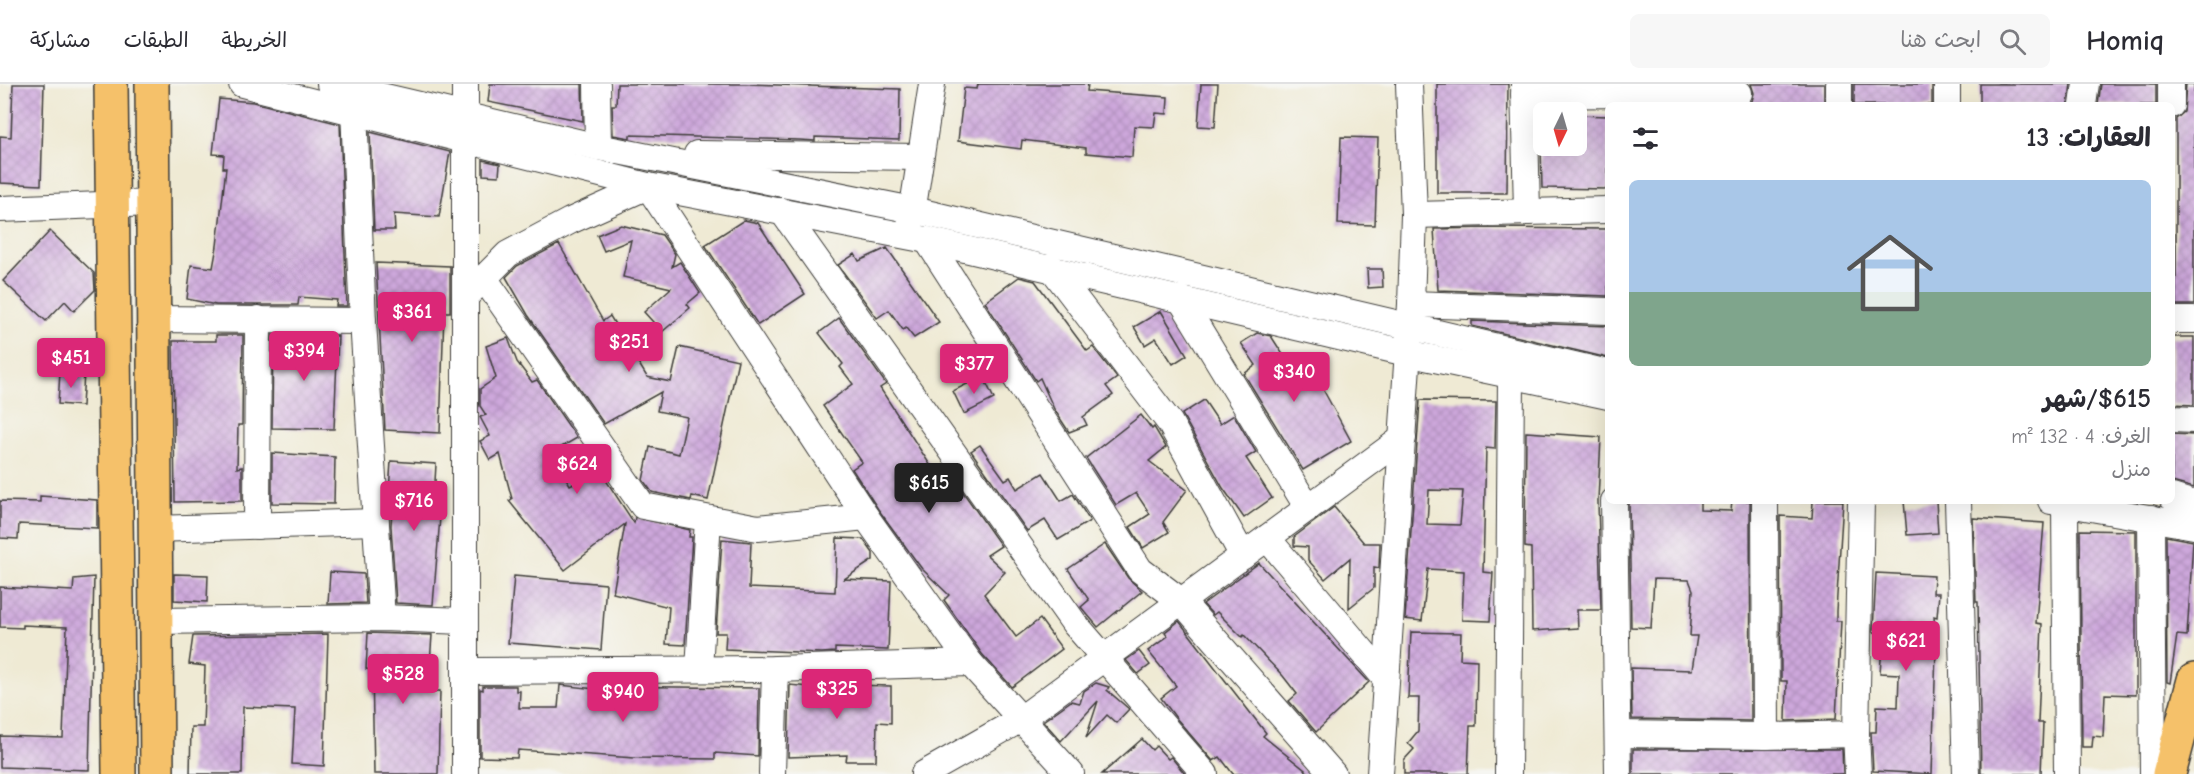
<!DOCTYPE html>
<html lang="ar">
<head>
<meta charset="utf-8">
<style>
  :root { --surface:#fff; --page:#f7f7f7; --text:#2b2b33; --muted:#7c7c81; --line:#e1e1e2; --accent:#db2777 }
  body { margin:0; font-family:"Comic Neue","Playpen Sans Arabic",sans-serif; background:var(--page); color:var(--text); direction:rtl; height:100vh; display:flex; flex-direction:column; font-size:22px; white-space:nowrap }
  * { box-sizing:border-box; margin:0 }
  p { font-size:20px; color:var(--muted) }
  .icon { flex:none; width:33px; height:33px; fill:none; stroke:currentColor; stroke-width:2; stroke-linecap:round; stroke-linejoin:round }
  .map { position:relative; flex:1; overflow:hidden; direction:ltr }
  .side { position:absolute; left:1605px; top:18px; width:570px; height:402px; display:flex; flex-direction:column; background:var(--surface); border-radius:9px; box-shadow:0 6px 24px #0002; direction:rtl }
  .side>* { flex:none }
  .needle { width:39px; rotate:185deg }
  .fabs { position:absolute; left:1533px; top:18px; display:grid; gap:12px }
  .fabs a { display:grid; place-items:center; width:54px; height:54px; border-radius:9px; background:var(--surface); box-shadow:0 6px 24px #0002; font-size:30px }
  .price { position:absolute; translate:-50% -51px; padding:0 14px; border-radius:6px; background:var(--accent); color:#fff; font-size:20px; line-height:39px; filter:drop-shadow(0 2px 3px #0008) }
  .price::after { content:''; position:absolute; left:50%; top:36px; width:18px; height:14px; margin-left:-9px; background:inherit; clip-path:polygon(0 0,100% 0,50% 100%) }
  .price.selected { background:#222; color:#fff }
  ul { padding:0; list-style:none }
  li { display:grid; align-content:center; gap:12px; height:318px; padding:0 24px }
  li+li { border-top:2px solid var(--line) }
  li span { display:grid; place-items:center; height:186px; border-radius:9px; color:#555 }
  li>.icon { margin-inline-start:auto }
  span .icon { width:108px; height:108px; fill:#fffc; stroke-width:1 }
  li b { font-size:26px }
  h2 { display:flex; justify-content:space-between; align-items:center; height:72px; padding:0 24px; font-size:26px }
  header { display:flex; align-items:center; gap:36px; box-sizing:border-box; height:84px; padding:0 30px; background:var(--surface); border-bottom:2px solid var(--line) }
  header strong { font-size:28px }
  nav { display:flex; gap:33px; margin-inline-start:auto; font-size:21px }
  .search { width:420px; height:54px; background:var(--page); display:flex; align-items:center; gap:15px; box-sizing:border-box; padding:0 21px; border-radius:9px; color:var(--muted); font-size:22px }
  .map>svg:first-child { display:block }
  .building { fill:url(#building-cross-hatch); fill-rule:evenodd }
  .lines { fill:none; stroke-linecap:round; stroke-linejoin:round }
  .minor-casing { stroke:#3c3b38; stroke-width:28 }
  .major-casing { stroke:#3c3b38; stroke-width:36 }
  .minor { stroke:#fff; stroke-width:26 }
  .major { stroke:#f5c16b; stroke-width:33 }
</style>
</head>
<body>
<header>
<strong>Homiq</strong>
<div class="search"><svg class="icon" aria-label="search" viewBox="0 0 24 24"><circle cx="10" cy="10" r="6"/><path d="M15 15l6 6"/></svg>ابحث هنا</div>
<nav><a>الخريطة</a><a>الطبقات</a><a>مشاركة</a></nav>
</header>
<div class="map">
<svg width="2194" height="690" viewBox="0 0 2194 690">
  <defs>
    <pattern id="building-cross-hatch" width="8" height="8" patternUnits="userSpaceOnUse" patternTransform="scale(1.5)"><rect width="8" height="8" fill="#cda7db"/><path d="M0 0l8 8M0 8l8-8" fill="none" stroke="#af8fbb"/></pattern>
  </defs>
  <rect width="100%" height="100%" fill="#f6f6f2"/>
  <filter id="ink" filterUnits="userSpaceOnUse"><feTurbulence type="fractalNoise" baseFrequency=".0167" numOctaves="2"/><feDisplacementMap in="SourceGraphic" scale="12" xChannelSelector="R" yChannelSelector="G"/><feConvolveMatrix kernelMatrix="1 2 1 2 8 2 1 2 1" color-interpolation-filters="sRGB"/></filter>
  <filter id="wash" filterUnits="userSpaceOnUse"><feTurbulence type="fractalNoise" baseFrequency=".008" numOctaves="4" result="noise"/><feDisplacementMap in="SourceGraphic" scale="24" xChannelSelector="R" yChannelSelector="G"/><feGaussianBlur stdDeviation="1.35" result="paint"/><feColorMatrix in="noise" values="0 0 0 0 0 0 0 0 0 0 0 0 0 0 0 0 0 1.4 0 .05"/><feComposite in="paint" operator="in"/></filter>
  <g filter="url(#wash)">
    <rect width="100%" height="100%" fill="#efead4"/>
    <g id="blocks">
      <!-- building -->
      <g class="building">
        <path d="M13,0H44L41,101L0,99V52L11,53Z"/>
        <path d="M490,0H582L583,37L488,18Z"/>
        <path d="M617,0H746L900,5L899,56L815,53V57L800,56L630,51V54L613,51L612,21H616Z"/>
        <path d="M978,0H1088L1087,7L1168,13L1167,30L1156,29L1154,43L1134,42L1132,73L1086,69V64L1022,56L1021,65L958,57L964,4L977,5Z"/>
        <path d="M1201,0H1218L1215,43L1198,42Z"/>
        <path d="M1437,0H1508L1507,109H1437Z"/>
        <path d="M1751,0H1824V21H1751L1754,9Z"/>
        <rect x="1854" y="0" width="78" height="21"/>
        <path d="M1980,0H2071L2068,21H1980Z"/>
        <path d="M2101,0H2156V21H2098Z"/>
        <path d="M2186,0H2194V221H2176V35L2184,28Z"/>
        <path d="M219,15L253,18L340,40L347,222H336L337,216L299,213L298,221H216L187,215L191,181L213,184L217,162L226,84H223L224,71L213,70Z"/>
        <path d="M1576,31L1608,32V105L1542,104L1541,62H1576Z"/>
        <path d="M370,48L450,68L439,133L394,130L395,146H374Z"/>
        <path d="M1341,53L1378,54L1375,141L1338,140Z"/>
        <path d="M483,76L500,80L499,92L483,91Z"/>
        <path d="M744,136L758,139L805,210L758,241L705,161Z"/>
        <path d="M621,141L662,151L675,170L672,183L680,178L700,209L687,220L690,224L662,248L644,228L671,204L623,193L631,156L604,167L597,151Z"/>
        <path d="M1490,144L1608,145V212L1438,206L1434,145Z"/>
        <path d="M50,147L94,189L95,206L74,227L65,217L46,237L3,197Z"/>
        <path d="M559,160L603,237L610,232L647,293L671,298L679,263L738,276L708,416L692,412L691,416L652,408L643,396L650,363L679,370L687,333L657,327L661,308L604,340L528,231L506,193L517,182Z"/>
        <path d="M887,164L939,238L914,254L906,244L903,246L889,226L877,234L838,181L855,170L859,177Z"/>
        <path d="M376,179L450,182V228H444L440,349L385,346Z"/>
        <path d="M1367,185H1382L1383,203L1368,204Z"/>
        <path d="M1019,193L1035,197L1087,267L1093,263L1117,294L1106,302L1113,311L1083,333L1087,341L1069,348L1054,325L1040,294L1036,297L985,218Z"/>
        <path d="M1161,227L1187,271L1173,280L1156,254L1145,261L1134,243Z"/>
        <path d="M839,234L886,300L880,304L936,390L946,384L1001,462L987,471L1005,488L984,510L1016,553L1040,535L1062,565L1012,603L982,570L944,516L949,511L922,485L878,425L852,385L862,378L823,322L853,300L840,283L843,280L819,249Z"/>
        <path d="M1472,237L1608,242V274L1472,242Z"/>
        <path d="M1257,249L1271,252L1289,280L1298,274L1315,301L1319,298L1351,357L1303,386L1244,290L1256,281L1241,259Z"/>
        <path d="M216,251H243L242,341H238L237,384L242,383V417L175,418L173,257H216Z"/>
        <path d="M273,251L338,252L334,345L272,344Z"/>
        <path d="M2172,253H2194V321L2172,320Z"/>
        <path d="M508,254L517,278L532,298L537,296L577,354L551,369L570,401L600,387L634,439L635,433L690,446L689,453H692L685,561L666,560L669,523L613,509L625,440L565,486L509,417L512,415L500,370L490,376L480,357L490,352L480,333L486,331L480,322V305L496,294L486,262Z"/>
        <path d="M60,288L84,289L82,322L58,320Z"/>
        <path d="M983,292L994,315L964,330L953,307Z"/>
        <path d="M1204,316L1220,340L1234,331L1256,368L1246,374L1272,414L1244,434L1223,404L1182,330Z"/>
        <path d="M1420,316L1496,317L1495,365L1486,364L1483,488L1493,489L1490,537L1462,536L1464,487L1428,485L1422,537L1405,535ZM1429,406L1463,407L1460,441L1427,440Z"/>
        <path d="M1141,331L1152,345L1154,343L1166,363L1149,377L1187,406L1163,438L1169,448L1143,464L1130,443L1150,430L1136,409L1116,421L1086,374Z"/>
        <path d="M1526,348L1601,353L1598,417L1601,526H1577L1578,544L1532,547L1531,464L1525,463Z"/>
        <path d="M2172,350L2194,351V404L2172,398Z"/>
        <path d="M980,361L1005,396L1010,393L1017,405L1043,389L1061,417L1073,410L1090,437L1058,456L1045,436L1027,447L971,367Z"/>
        <path d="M272,369L335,373L334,420L272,419Z"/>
        <path d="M391,377L436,380L433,432L440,433L433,521L396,519L391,442L393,409L389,408Z"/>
        <path d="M40,412L97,416V444L19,440L18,455L0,454V417L40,418Z"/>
        <path d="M1629,417H1700V426L1731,427L1732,417H1750L1751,637L1632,635L1631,584L1692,586L1697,552H1690L1693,506L1689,496L1654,495L1651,544L1631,543Z"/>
        <path d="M1813,417H1843L1836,527V537H1841L1836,635L1786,637L1787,597H1781L1780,432L1812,434Z"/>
        <path d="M1904,417H1936L1938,449L1907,451Z"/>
        <path d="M1334,423L1364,459H1380L1379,484L1374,483V504L1349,524L1350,474L1325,495L1308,476V463L1294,462V453Z"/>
        <path d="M1973,434L2044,439L2036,539L2042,540L2038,639H2043L2041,690H1981L1978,518H1976Z"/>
        <path d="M2080,446L2136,447V611L2105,610L2103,653L2093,652L2092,663H2082Z"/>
        <path d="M2166,452L2193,457L2187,552L2177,551L2170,599L2167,598Z"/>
        <path d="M837,454L863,455L873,469V476L844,495L891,497L888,566L835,564V568L822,569L725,565L726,549H716L722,455L751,458L749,504L835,508Z"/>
        <path d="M1105,460L1128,494L1142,507L1098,543L1081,523L1089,516L1068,485Z"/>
        <path d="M1259,479L1369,598L1316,648L1289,617L1297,610L1283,592L1244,551L1242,553L1217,528L1213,531L1203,520Z"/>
        <path d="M330,488L364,490L366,519L328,520Z"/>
        <path d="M1876,489L1934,492L1933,509H1939L1937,533L1934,532L1936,566L1932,690L1873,687L1871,648H1876L1877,622L1898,623L1899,590L1880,589L1883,549L1873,548Z"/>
        <path d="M174,490L208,491L207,518L174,516Z"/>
        <path d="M514,492L606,500L601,566L508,559Z"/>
        <path d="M94,493L89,686L0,683V652L63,654L67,543L23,541V544L0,543V503L73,507L74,495Z"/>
        <path d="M1179,537L1266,649L1263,652L1310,690H1233L1220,673L1213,677L1176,634L1161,614L1176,602L1148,567L1168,552L1165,548Z"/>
        <path d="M1411,548L1461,549L1460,575L1477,576L1476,642H1470L1468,690H1404V676L1414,665L1408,659L1418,647L1419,614H1408Z"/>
        <path d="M368,549L432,551L428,607H440L438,690H374L372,586L366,585Z"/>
        <path d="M328,550L324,682L292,680L295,625L243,623L242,690H190L191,643H203L205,582L189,580L193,552Z"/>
        <path d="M1139,567L1150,581L1138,590L1126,576Z"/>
        <path d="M1096,599L1109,603L1107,606L1129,625L1116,639L1107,631L1086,654L1098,617L1061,657L1043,637L1071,617L1080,619L1084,607Z"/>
        <path d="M809,600L891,602V639L877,638L876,677H846L847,671L788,673L790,601L809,603Z"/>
        <path d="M560,601L595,605V602L759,604L758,672L715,669V675L635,674L518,666L517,674L480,673V605L483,606V602H516V607H520L519,624H558Z"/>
        <path d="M1142,655L1152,666L1156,662L1168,675L1171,673L1185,690H1102Z"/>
        <path d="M1633,665H1842L1843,690H1633Z"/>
      </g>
    </g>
  </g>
  <g filter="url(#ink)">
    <use href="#blocks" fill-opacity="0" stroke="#3c3b38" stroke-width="1.5"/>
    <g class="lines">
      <!-- minor casing -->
      <g class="minor-casing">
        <g id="minor">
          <path d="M242,0L648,102L927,156L1407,269L1608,312"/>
          <path d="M330,0L598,63L913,126L1608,289"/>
          <path d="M465,0V690"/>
          <path d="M597,0L598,63"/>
          <path d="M1524,0L1527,128"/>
          <path d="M1947,0V21"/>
          <path d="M1524,11L1739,9"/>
          <path d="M1839,21V0"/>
          <path d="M2083,21L2086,0"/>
          <path d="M2171,21V0"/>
          <path d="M354,26L363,237L382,534"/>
          <path d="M697,70L920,73"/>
          <path d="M0,125L152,119"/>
          <path d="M782,127L1074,539L1205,690"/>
          <path d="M1414,131L1608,126"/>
          <path d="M910,142L932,0"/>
          <path d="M927,156L1140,486L1181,517L1333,690"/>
          <path d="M1051,183L1170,339L1243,472"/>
          <path d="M484,194L643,422L758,444L866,433"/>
          <path d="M465,213L508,170L570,137L648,102L866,433L970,579L1071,690"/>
          <path d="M1180,214L1308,424"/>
          <path d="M1411,220L1608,227"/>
          <path d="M152,235L363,237"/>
          <path d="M2172,236H2194"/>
          <path d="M2172,335L2194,336"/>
          <path d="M2172,413L2194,420"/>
          <path d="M1614,417L1618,690"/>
          <path d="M1765,417L1766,652"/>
          <path d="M1958,417L1966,690"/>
          <path d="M2051,417L2194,442"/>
          <path d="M2065,420L2067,690"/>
          <path d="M2151,434L2153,690"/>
          <path d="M257,442L258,235"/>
          <path d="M155,445L376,438"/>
          <path d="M1267,454L1386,595"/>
          <path d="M156,537L382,534L465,537"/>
          <path d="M699,585L708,435"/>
          <path d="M465,587L775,585L970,579"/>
          <path d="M1618,650L1766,652L1856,650"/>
          <path d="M772,690L775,585"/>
          <path d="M924,690L1021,635L1403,354"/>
          <path d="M1380,690L1411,220L1414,131L1409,0"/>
          <path d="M1508,690L1511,292"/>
          <path d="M1858,690L1856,650L1861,417"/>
        </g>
      </g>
      <!-- major casing -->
      <g class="major-casing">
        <g id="major">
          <path d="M111,0L119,690"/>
          <path d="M152,0L157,690"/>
          <path d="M2169,690L2194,596"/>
        </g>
      </g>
      <!-- minor -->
      <use href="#minor" class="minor"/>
      <!-- major -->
      <use href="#major" class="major"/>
    </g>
  </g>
</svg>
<div class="fabs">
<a><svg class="needle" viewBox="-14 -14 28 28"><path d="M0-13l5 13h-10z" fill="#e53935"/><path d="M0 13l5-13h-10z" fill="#7c7c81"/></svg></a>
</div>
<b class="price" style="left:412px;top:259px">$361</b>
<b class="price" style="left:629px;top:289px">$251</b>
<b class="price" style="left:304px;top:298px">$394</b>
<b class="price" style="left:71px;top:305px">$451</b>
<b class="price" style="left:974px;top:311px">$377</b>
<b class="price" style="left:1294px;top:319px">$340</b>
<b class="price" style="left:577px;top:411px">$624</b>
<b class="price selected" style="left:929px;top:430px">$615</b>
<b class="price" style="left:414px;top:448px">$716</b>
<b class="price" style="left:1906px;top:588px">$621</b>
<b class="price" style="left:403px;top:621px">$528</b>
<b class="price" style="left:837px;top:636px">$325</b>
<b class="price" style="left:623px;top:639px">$940</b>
<section class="side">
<h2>العقارات: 13<svg class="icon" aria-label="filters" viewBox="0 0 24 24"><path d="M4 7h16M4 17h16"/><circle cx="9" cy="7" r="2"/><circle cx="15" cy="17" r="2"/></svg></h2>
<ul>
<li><span style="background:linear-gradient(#a9c7e8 60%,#7fa58c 0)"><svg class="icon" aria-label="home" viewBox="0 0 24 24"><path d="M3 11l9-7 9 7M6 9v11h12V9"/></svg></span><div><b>$615/شهر</b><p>الغرف: 4 · 132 m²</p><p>منزل</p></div></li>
</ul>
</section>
</div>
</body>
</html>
